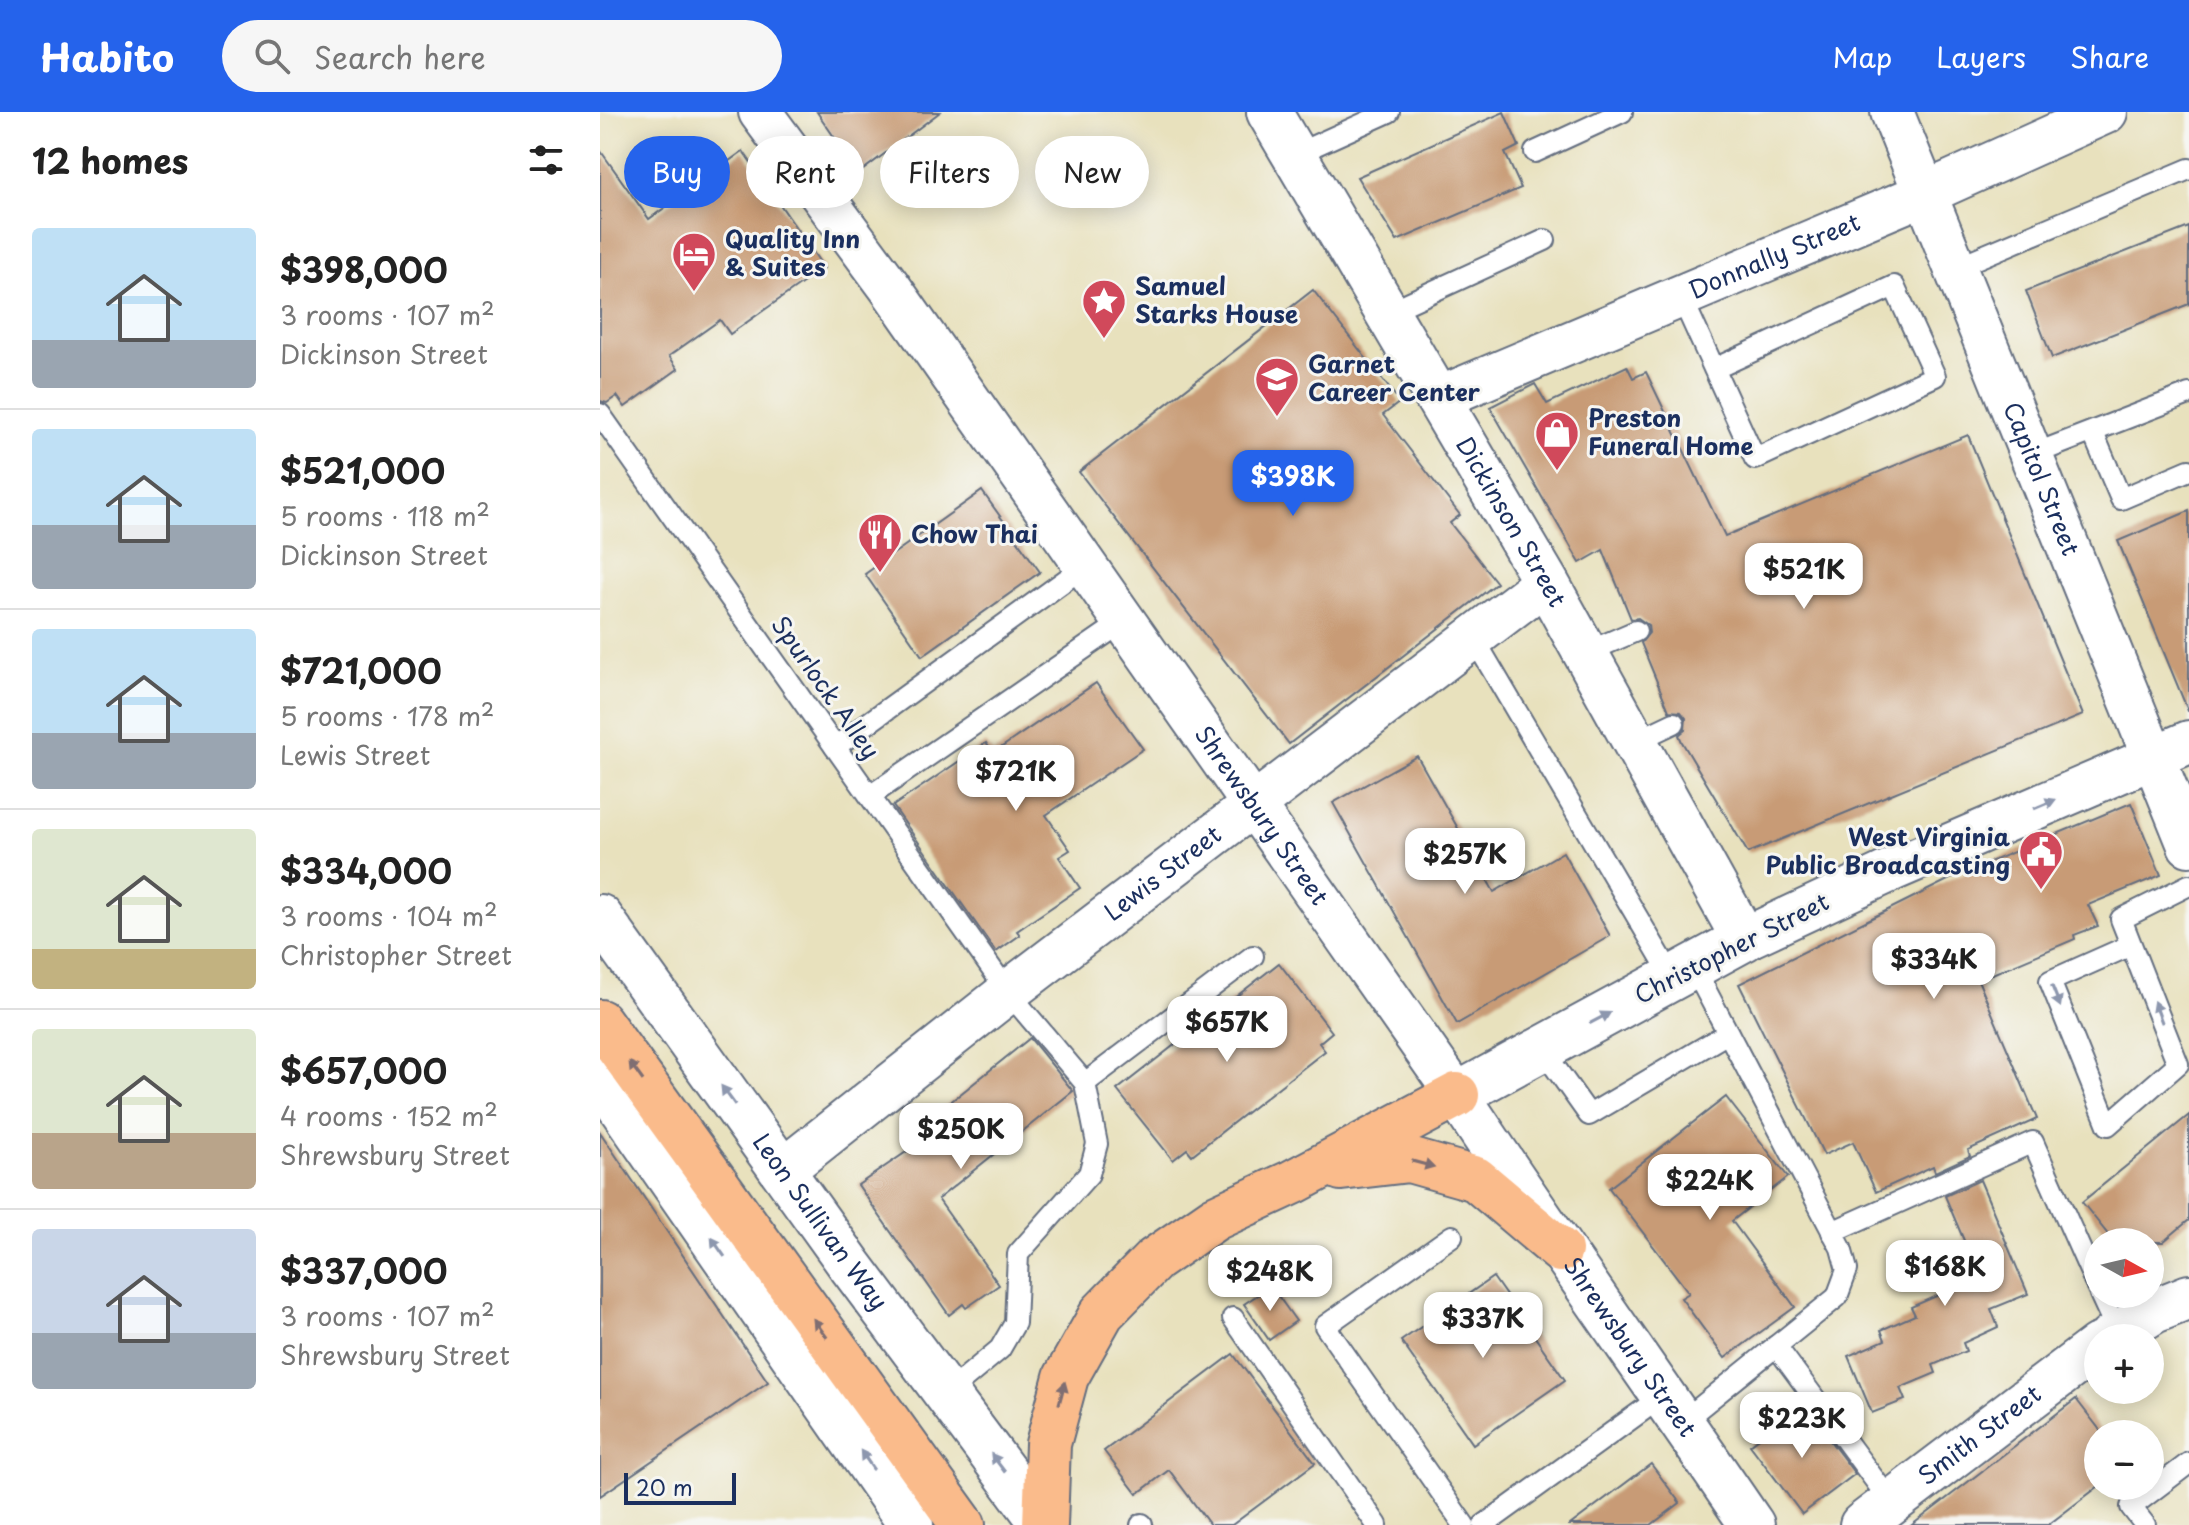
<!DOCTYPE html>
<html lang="en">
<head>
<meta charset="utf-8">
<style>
  :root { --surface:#fff; --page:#f6f6f6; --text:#222; --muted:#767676; --line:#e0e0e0; --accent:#2563eb }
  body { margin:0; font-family:"Playpen Sans",sans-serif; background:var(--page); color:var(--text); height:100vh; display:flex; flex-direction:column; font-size:30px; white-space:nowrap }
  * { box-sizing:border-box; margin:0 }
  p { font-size:26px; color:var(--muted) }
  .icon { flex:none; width:44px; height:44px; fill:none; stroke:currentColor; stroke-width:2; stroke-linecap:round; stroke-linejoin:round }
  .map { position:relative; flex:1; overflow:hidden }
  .side { display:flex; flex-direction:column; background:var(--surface); width:600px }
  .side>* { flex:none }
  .top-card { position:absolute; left:24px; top:24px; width:760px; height:72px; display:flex; gap:16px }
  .needle { width:52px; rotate:98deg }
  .buttons { position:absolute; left:1484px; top:1116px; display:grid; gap:16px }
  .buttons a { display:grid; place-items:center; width:80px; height:80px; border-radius:50%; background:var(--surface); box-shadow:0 4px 20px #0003; font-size:40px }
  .scale { position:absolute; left:24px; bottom:20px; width:112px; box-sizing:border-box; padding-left:8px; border:4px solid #1b2f5e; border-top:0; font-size:22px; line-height:28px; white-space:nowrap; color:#1b2f5e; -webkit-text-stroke:6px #f6f6f2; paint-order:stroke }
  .price { position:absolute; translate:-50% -68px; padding:0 18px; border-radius:16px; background:#fff; color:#222; font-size:26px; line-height:52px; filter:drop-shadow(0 2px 4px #0008) }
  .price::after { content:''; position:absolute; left:50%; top:48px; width:24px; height:18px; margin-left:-12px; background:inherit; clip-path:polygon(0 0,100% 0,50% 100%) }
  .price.on { background:var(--accent); color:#fff }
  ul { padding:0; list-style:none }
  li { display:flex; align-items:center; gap:24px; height:200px; padding:0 32px }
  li+li { border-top:2px solid var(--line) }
  li span { display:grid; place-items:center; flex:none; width:224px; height:160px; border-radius:8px; color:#555 }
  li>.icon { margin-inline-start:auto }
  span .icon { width:96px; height:96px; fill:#fffc; stroke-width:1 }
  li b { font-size:34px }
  h2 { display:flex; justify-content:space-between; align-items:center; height:96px; padding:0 32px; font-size:34px }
  .pill { padding:0 28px; border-radius:36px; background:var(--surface); box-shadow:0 4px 20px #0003; font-size:28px; line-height:72px }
  .pill.on { background:var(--accent); color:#fff }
  header { display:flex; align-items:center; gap:48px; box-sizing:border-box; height:112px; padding:0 40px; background:var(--accent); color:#fff }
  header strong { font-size:38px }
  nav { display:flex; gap:44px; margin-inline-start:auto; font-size:28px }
  .search { width:560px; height:72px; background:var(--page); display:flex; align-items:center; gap:20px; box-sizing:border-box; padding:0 28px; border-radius:44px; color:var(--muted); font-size:30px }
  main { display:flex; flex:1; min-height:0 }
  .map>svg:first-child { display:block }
  .building { fill:#c89b76 }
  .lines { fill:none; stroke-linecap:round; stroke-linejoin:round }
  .service-casing { stroke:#636d7f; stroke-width:24 }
  .minor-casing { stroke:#636d7f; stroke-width:46 }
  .tertiary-casing { stroke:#636d7f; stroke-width:48 }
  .motorway-casing { stroke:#636d7f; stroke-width:48 }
  .service { stroke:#fff; stroke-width:20 }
  .minor { stroke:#fff; stroke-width:42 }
  .tertiary { stroke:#fff; stroke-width:44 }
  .motorway { stroke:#fabb8b; stroke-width:44 }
  .oneway { fill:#8d97ae }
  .oneway2 { fill:#7f6e72 }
  .labels { text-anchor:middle; stroke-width:6; stroke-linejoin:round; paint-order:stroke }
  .poi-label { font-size:24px; font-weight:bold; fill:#1b2f5e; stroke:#f6f6f2; text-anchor:start }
  .street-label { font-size:24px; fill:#1b2f5e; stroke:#f6f6f2 }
</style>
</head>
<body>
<header>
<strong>Habito</strong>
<div class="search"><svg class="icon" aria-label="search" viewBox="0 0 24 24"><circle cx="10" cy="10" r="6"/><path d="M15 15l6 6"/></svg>Search here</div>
<nav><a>Map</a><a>Layers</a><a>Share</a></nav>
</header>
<main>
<section class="side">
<h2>12 homes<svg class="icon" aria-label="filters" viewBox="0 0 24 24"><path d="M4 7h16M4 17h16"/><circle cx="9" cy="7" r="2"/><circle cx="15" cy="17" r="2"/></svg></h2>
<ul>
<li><span style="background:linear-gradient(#bfe0f5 70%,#9aa5b1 0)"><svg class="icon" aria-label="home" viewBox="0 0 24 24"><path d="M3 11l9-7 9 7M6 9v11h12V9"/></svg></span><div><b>$398,000</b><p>3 rooms · 107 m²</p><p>Dickinson Street</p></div></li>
<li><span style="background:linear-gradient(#bfe0f5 60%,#9aa5b1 0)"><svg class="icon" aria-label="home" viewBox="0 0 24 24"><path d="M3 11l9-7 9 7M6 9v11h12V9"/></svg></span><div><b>$521,000</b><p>5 rooms · 118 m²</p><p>Dickinson Street</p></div></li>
<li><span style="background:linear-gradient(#bfe0f5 65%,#9aa5b1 0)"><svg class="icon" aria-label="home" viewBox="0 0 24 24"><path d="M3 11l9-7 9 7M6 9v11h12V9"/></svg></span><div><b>$721,000</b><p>5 rooms · 178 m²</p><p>Lewis Street</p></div></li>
<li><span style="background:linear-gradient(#dfe7d0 75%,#c2b280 0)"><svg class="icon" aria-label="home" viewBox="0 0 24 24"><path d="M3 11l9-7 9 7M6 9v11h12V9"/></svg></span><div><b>$334,000</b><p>3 rooms · 104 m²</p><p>Christopher Street</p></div></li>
<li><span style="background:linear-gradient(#dfe7d0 65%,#b9a48a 0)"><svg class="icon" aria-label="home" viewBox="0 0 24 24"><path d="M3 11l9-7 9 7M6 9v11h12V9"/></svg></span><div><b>$657,000</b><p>4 rooms · 152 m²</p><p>Shrewsbury Street</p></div></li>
<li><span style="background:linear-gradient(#c9d6e8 65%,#9aa5b1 0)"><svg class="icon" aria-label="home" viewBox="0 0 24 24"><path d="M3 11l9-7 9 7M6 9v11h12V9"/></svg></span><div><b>$337,000</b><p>3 rooms · 107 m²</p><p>Shrewsbury Street</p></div></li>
</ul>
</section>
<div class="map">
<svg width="1589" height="1413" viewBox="0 0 1589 1413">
  <rect width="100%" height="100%" fill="#f6f6f2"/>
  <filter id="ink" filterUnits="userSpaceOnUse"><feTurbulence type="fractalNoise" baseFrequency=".0125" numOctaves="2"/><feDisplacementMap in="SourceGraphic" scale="16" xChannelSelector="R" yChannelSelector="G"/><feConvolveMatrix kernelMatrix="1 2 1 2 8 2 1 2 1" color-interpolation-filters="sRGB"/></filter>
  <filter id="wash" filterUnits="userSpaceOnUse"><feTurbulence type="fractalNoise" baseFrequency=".006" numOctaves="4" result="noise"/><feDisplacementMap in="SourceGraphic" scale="32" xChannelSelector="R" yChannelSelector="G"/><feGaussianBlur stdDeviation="1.8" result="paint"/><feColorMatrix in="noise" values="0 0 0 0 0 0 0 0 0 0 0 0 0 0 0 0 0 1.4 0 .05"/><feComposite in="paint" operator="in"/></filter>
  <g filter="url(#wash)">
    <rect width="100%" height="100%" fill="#e8e1bd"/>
    <g id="blocks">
      <!-- building -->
      <g class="building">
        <path d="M217,0H340L259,61Z"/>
        <path d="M904,0L919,34L905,41L921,76L797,129L757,65Z"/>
        <path d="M0,38L49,107L143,39L224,156L130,222L120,208L69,244L78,257L25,295L17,284L7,291L0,289Z"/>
        <path d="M1589,115V192L1452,246L1426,179Z"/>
        <path d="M713,178L800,290L783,303L860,403L850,411L897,471L689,632L479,360Z"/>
        <path d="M1027,254L1033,266L1046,260L1125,424L1368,323L1483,603L1148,741L1082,630L1079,623L1085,618L1086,606L1081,600L1069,599L1041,531L1049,521L1048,513L1038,506L1031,507L1003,438L980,451L890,295L935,272L947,292Z"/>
        <path d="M382,379L440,460L322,544L265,462Z"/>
        <path d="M1589,399V599H1588L1518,429Z"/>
        <path d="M496,571L543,637L446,703L470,738L459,745L480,776L417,819L420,823L396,840L293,694L386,631L393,641Z"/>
        <path d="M817,644L894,780L963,740L1010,824L857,912L733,691Z"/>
        <path d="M1531,691L1561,763L1488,793L1498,814L1474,823L1475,827L1378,868L1437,1007L1368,1038L1370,1044L1335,1060L1333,1054L1276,1080L1253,1030L1224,1043L1139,872L1354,765Z"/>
        <path d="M679,851L732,920L719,931L725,939L592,1043L587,1037L573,1048L517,978Z"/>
        <path d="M430,926L473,979L338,1087L399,1173L366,1196L363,1192L349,1203L258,1073L347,1012L338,1000Z"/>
        <path d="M1126,985L1188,1065L1132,1109L1195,1195L1125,1246L1081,1186L1089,1181L1009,1076Z"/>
        <path d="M1589,1003V1108L1563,1130H1514L1482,1090Z"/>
        <path d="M0,1020L168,1270L0,1384Z"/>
        <path d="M1380,1068L1428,1182L1391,1197L1398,1215L1363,1231L1366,1239L1333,1253L1336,1261L1300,1276L1305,1288L1272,1301L1248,1244L1285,1228L1281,1218L1315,1203L1311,1195L1346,1180L1340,1166L1374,1152L1345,1084Z"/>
        <path d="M893,1165L965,1268L873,1332L801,1229Z"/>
        <path d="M671,1174L696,1209L669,1228L644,1192Z"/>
        <path d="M633,1242L715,1351L632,1413H610L569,1358L537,1382L504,1339Z"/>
        <path d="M1476,1287L1503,1322H1498L1499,1374L1448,1413H1312Z"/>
        <path d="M1203,1293L1255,1362L1202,1402L1150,1333Z"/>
        <path d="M1051,1352L1080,1391L1051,1413H970Z"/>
      </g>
    </g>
  </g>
  <g filter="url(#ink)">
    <use href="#blocks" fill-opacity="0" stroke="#636d7f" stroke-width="2"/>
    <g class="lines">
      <!-- service casing -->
      <g class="service-casing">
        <g id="service">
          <path d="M935,40L1022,0"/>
          <path d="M694,43L789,0"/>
          <path d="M1354,156L1589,57"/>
          <path d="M1081,184L1155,347L1335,264L1294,174L1114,257"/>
          <path d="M788,200L945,128"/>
          <path d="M0,302L408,880L485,971L653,844"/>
          <path d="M1493,321L1521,387L1589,358"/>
          <path d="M1429,344L1589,282"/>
          <path d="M873,525L1073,866"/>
          <path d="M985,541L1036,519"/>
          <path d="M1034,630L1074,611"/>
          <path d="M235,635L485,454"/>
          <path d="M270,684L524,509"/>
          <path d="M1531,833L1450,869L1508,1013L1578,952L1521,807L1589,773"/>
          <path d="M942,937L989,1003L1128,921"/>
          <path d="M1232,1120L1433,1030L1498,1177"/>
          <path d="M852,1124L725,1214L864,1413"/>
          <path d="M1500,1182L1518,1221"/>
          <path d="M633,1206L777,1413"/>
          <path d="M1176,1234L1291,1390"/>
          <path d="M346,1282L400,1237L415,1211L418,1142L489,1062L497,1032L485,971"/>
          <path d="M1082,1310L1237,1185L1247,1158L1241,1136L1093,854"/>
          <path d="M541,1413L542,1412"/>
          <path d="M884,1413L1064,1283"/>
          <path d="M1545,1413L1531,1395L1589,1351"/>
        </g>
      </g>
      <!-- minor casing -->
      <g class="minor-casing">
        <g id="minor">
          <path id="s1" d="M160,0L289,174L857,983"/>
          <path id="s2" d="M1292,0L1589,733"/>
          <path id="s3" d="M839,286L1326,81L1506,0"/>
          <path d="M1144,827L1294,757L1589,630"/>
          <path id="s4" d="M183,1058L408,880L946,470"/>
        </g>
      </g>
      <!-- tertiary casing -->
      <g class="tertiary-casing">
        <g id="tertiary">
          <path id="s5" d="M669,0L946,470L1144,827L857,983C953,1128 1054,1269 1152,1413"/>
          <path id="s6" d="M0,805L250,1153L444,1413"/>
          <path d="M0,966L311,1413"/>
          <path d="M1511,1226L1554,1199L1589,1185"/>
          <path id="s7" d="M1262,1413L1498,1234"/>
        </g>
      </g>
      <!-- motorway casing -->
      <g class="motorway-casing">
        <g id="motorway">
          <path d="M0,910L363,1413"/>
          <path d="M741,1056L809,1048L876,1067L960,1138"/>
          <path d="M445,1413L448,1332L466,1265L502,1201L554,1148L615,1106L693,1070L857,983"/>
        </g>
      </g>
      <!-- service -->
      <use href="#service" class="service"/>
      <!-- minor -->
      <use href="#minor" class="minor"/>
      <!-- tertiary -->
      <use href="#tertiary" class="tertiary"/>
      <!-- motorway -->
      <use href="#motorway" class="motorway"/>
    </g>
    <!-- one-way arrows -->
    <defs><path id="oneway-solid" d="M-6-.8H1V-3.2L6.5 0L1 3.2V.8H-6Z" transform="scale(2)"/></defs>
    <g class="oneway">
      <use href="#oneway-solid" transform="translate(1445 692) rotate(-23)"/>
      <use href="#oneway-solid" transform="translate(1456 884) rotate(68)"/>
      <use href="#oneway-solid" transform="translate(1558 900) rotate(-111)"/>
      <use href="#oneway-solid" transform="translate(1000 906) rotate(-28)"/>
      <use href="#oneway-solid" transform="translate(128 983) rotate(-126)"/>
      <use href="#oneway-solid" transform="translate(118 1135) rotate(-125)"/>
      <use href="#oneway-solid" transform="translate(267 1348) rotate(-124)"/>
      <use href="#oneway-solid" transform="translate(398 1351) rotate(-127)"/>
    </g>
    <g class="oneway2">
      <use href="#oneway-solid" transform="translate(36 959) rotate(-126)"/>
      <use href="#oneway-solid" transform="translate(823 1052) rotate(15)"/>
      <use href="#oneway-solid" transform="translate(220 1216) rotate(-126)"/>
      <use href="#oneway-solid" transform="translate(462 1281) rotate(-75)"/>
    </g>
  </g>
  <!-- icons -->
  <defs>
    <g id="hotel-pin" transform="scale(2.3)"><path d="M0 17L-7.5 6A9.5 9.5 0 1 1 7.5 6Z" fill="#d1495b" stroke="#f6f6f2"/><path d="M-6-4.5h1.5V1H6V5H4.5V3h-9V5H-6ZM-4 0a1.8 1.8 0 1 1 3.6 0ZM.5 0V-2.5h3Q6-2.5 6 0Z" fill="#fff"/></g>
    <g id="sight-pin" transform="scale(2.3)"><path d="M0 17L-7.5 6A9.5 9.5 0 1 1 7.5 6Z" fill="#d1495b" stroke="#f6f6f2"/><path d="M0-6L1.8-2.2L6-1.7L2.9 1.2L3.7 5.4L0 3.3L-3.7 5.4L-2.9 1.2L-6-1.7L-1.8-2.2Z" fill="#fff"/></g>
    <g id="school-pin" transform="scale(2.3)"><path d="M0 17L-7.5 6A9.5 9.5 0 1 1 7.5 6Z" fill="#d1495b" stroke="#f6f6f2"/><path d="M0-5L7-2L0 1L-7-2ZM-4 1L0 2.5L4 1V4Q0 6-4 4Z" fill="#fff"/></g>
    <g id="shop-pin" transform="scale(2.3)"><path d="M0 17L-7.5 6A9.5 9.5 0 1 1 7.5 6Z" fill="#d1495b" stroke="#f6f6f2"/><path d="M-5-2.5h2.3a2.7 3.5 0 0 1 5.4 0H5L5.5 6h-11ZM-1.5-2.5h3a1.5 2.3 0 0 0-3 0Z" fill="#fff"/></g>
    <g id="restaurant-pin" transform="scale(2.3)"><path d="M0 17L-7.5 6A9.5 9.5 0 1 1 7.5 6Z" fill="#d1495b" stroke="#f6f6f2"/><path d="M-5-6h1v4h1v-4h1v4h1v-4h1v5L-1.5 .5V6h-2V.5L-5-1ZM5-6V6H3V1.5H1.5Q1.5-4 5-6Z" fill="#fff"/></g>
    <g id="civic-pin" transform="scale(2.3)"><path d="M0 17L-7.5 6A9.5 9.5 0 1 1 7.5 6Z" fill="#d1495b" stroke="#f6f6f2"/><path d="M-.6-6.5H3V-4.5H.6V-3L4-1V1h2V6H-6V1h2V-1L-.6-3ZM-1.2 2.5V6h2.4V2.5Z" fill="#fff"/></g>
  </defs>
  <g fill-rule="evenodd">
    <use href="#hotel-pin" x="94" y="142"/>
    <use href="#sight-pin" x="504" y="189"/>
    <use href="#school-pin" x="677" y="267"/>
    <use href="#shop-pin" x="957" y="321"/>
    <use href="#restaurant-pin" x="280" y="423"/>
    <use href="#civic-pin" x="1441" y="740"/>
  </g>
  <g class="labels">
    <!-- poi labels -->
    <g class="poi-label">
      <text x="125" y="136">Quality Inn<tspan x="125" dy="28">&amp; Suites</tspan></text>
      <text x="535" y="183">Samuel<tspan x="535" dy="28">Starks House</tspan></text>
      <text x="708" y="261">Garnet<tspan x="708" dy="28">Career Center</tspan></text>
      <text x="988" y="315">Preston<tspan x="988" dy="28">Funeral Home</tspan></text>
      <text x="311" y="431">Chow Thai</text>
      <text x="1410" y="734" text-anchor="end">West Virginia<tspan x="1410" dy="28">Public Broadcasting</tspan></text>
    </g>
    <!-- street labels -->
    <g class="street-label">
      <text dy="8" stroke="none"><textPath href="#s3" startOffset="364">Donnally Street</textPath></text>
      <text dy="8" stroke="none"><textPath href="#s2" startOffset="396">Capitol Street</textPath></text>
      <text dy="8" stroke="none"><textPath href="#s5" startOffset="476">Dickinson Street</textPath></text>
      <text transform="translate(225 576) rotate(55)" y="8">Spurlock Alley</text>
      <text dy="8" stroke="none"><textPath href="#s1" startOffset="864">Shrewsbury Street</textPath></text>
      <text dy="8" stroke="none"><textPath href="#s4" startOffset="482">Lewis Street</textPath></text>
      <text transform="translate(1132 837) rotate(-27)" y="8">Christopher Street</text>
      <text dy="8" stroke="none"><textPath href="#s6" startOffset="376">Leon Sullivan Way</textPath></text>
      <text dy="8" stroke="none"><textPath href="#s5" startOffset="1586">Shrewsbury Street</textPath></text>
      <text dy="8" stroke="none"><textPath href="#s7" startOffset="148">Smith Street</textPath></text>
    </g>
  </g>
</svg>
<div class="buttons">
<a><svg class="needle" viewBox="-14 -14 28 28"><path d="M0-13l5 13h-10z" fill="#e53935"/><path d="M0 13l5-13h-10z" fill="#767676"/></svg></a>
<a>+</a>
<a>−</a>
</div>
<div class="scale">20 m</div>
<b class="price on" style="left:693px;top:406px">$398K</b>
<b class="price" style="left:1204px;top:499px">$521K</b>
<b class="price" style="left:416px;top:701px">$721K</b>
<b class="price" style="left:865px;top:784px">$257K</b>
<b class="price" style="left:1334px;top:889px">$334K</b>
<b class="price" style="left:627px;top:952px">$657K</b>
<b class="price" style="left:361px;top:1059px">$250K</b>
<b class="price" style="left:1110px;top:1110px">$224K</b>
<b class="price" style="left:1345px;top:1196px">$168K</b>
<b class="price" style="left:670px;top:1201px">$248K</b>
<b class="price" style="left:883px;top:1248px">$337K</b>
<b class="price" style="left:1202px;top:1348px">$223K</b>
<div class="top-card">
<a class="pill on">Buy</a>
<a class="pill">Rent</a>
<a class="pill">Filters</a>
<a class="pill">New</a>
</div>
</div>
</main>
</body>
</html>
